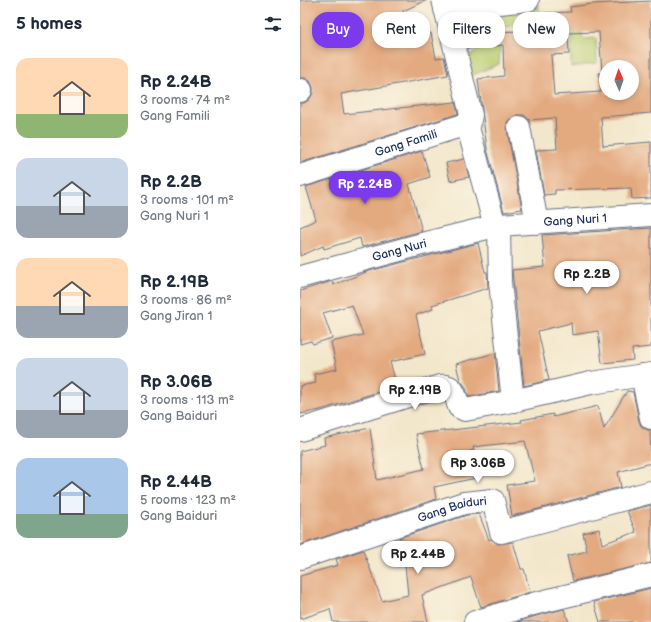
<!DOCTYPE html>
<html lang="en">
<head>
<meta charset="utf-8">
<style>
  :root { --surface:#fff; --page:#f6f6f7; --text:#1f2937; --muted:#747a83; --accent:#7c3aed }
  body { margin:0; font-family:"Balsamiq Sans",sans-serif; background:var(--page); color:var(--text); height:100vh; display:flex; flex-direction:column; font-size:15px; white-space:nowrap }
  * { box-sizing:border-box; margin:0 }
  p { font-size:13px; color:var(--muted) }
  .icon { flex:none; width:22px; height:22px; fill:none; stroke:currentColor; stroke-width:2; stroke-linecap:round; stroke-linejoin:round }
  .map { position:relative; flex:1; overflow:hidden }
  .panel { display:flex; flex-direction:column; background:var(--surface); width:300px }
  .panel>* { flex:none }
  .guide { position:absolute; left:12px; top:12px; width:279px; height:36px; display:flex; gap:8px }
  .needle { width:26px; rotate:358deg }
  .buttons { position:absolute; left:299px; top:60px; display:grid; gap:8px }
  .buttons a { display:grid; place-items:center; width:40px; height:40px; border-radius:50%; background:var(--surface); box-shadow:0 2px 6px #0003; font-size:20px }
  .price { position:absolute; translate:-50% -34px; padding:0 9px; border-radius:14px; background:#fff; color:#222; font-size:13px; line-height:26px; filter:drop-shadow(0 1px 2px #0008) }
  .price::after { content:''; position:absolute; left:50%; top:24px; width:12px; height:9px; margin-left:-6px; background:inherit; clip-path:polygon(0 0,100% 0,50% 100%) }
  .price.current { background:var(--accent); color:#fff }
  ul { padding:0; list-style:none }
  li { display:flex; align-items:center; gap:12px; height:100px; padding:0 16px }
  li span { display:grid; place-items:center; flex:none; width:112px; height:80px; border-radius:12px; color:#555 }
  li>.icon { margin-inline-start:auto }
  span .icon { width:48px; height:48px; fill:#fffc; stroke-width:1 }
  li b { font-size:17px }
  h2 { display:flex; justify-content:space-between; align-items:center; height:48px; padding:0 16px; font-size:17px }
  .pill { padding:0 14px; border-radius:16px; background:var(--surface); box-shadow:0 2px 6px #0003; font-size:14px; line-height:36px }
  .pill.current { background:var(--accent); color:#fff }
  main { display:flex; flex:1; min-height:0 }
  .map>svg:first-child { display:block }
  .green { fill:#b8cc6f; stroke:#6a7e66 }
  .building { fill:#e3a97f; fill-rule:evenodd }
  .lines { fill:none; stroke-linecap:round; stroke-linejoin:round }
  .minor-casing { stroke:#676f84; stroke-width:24 }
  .minor { stroke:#fff; stroke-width:22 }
  .labels { text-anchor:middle; stroke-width:3; stroke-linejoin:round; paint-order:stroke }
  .street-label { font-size:12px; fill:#1b2f5e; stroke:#fcf5e5 }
</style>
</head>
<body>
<main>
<section class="panel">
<h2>5 homes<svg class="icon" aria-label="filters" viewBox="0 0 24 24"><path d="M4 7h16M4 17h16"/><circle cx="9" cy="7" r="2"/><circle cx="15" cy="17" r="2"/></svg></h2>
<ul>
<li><span style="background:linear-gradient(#ffd9b3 70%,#8fb573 0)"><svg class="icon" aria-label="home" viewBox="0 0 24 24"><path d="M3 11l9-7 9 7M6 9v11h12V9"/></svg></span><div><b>Rp 2.24B</b><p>3 rooms · 74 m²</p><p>Gang Famili</p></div></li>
<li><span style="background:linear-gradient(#c9d6e8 60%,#9aa5b1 0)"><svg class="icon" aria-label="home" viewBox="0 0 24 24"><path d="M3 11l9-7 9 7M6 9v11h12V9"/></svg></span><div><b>Rp 2.2B</b><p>3 rooms · 101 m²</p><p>Gang Nuri 1</p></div></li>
<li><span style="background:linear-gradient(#ffd9b3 60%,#9aa5b1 0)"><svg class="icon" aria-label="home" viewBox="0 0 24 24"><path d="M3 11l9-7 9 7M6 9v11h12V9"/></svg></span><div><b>Rp 2.19B</b><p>3 rooms · 86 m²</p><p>Gang Jiran 1</p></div></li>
<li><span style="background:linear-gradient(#c9d6e8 65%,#9aa5b1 0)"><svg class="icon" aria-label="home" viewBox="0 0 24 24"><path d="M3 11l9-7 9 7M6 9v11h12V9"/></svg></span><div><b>Rp 3.06B</b><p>3 rooms · 113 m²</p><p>Gang Baiduri</p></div></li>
<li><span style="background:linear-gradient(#a9c7e8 70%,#7fa58c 0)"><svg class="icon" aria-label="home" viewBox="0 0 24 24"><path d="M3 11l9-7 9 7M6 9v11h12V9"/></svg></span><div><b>Rp 2.44B</b><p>5 rooms · 123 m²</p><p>Gang Baiduri</p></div></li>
</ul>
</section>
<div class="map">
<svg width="351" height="622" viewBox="0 0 351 622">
  <rect width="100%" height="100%" fill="#fcf5e5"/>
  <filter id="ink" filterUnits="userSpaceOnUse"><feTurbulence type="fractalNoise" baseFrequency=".025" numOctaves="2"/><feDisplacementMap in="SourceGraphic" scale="8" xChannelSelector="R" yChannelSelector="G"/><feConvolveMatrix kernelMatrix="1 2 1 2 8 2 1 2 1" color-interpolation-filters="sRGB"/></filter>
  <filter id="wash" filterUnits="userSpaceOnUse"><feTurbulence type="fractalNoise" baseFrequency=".012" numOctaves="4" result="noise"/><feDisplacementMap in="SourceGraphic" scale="16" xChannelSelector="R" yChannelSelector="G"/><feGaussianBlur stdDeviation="0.9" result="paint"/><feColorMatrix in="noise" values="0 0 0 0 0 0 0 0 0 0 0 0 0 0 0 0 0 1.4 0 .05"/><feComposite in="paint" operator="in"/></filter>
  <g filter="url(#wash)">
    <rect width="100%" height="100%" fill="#f3e7cb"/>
    <!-- green -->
    <g class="green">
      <path d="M239,4V21L201,28L199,64L170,76L166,59L183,46L184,21L166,19L167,13Z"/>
      <path d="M271,18H279L283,39L296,38L297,63L271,67Z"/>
    </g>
    <g id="blocks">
      <!-- building -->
      <g class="building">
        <path d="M0,0H127L103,11L109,38L131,33L136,58L144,57L148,75L41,94L44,114L155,102L158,114L0,163V103H4L9,100L13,93V87L10,81L5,78H0Z"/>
        <path d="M351,1V113L301,117L303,146L351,142V198L332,199L331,188L255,190V194L244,195L236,150L257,149L255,118L229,120L224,115H217L211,118L207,122V129L222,209L204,212L187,149L178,79L204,76L203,45L168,49L161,20L178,18L179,32L228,31V26H244L243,13L271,12L270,7L292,4ZM299,32L302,73H299L301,92L254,95L251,55L269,54L268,33ZM306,67H332V93H306Z"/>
        <path d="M122,151L130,177L109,184L122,231L62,247L60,238L24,249L23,246L0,256V227L16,220L6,187Z"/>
        <path d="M164,159L169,177L150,181L146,163Z"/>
        <path d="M351,228V347L332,349L333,360L302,363L298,331L272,335L271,323L238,331L249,380L224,386L212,270L245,267L242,235Z"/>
        <path d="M178,243L185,272H187L188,288L132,305L133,309L116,315L125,354L90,362L97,386L20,410L0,414V386L16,383L14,374L37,369L31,342L63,335L52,305L23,313L32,338L13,344L11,341L0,344V291L32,281L33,285L69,271Z"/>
        <path d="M195,353L199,391L169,397L165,386L160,380L156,364Z"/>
        <path d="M327,391L333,392L339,421L341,426L347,430H350L351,463L318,472L321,487L212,516L207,485L235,481L225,441L173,447L174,450L170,451L176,478L134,487L136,499L0,545V451L25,445L24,438L70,428L77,480L124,469L116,434L222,422L221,420L253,414V417L298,406L304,429Z"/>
        <path d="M351,505V563L273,581L267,556L287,551L283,533L299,529L302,544L336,532L327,511Z"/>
        <path d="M179,514L189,540L191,539L198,544L213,542L221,569H224L230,592L181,607L171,577L122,595L128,622H33L30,609L0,619V576L38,565L36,559L63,550L82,601L108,595L104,555L99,538L167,515Z"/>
        <path d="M351,588V622H300L294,602Z"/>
        <path d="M264,609L269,622H217L236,616Z"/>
      </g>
    </g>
  </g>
  <g filter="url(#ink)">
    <use href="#blocks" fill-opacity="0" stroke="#676f84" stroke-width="1"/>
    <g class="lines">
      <!-- minor casing -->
      <g class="minor-casing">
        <g id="minor">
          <path d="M143,0L171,115L170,120L167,124"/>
          <path d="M145,9L228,0"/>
          <path d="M0,91L1,90"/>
          <path d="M167,124L195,226"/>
          <path d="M219,127L237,223"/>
          <path id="s1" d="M0,176L167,124"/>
          <path d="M199,225L200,282L213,401"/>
          <path id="s2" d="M0,277L122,244L199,225L351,215"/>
          <path d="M342,375L351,418"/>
          <path d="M0,430L140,386C155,384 155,396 159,407L165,410L213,401L291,383L351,374"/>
          <path id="s3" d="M0,558L164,503L193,500L201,532L351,492"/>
          <path d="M175,622L233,604L351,575"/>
        </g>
      </g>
      <!-- minor -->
      <use href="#minor" class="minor"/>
    </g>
  </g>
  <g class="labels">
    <!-- street labels -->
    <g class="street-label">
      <text dy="4" stroke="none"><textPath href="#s1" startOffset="111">Gang Famili</textPath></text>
      <text dy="4" stroke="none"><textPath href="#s2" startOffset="282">Gang Nuri 1</textPath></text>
      <text dy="4" stroke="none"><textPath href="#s2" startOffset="103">Gang Nuri</textPath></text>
      <text dy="4" stroke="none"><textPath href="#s3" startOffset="160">Gang Baiduri</textPath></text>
    </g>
  </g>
</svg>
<div class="buttons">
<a><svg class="needle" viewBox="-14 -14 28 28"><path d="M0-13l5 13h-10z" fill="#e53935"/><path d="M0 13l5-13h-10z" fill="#747a83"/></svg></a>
</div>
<b class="price current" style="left:65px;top:205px">Rp 2.24B</b>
<b class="price" style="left:287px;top:295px">Rp 2.2B</b>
<b class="price" style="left:115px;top:411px">Rp 2.19B</b>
<b class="price" style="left:178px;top:484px">Rp 3.06B</b>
<b class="price" style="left:118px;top:575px">Rp 2.44B</b>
<div class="guide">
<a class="pill current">Buy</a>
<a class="pill">Rent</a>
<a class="pill">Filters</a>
<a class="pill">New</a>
</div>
</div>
</main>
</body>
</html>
